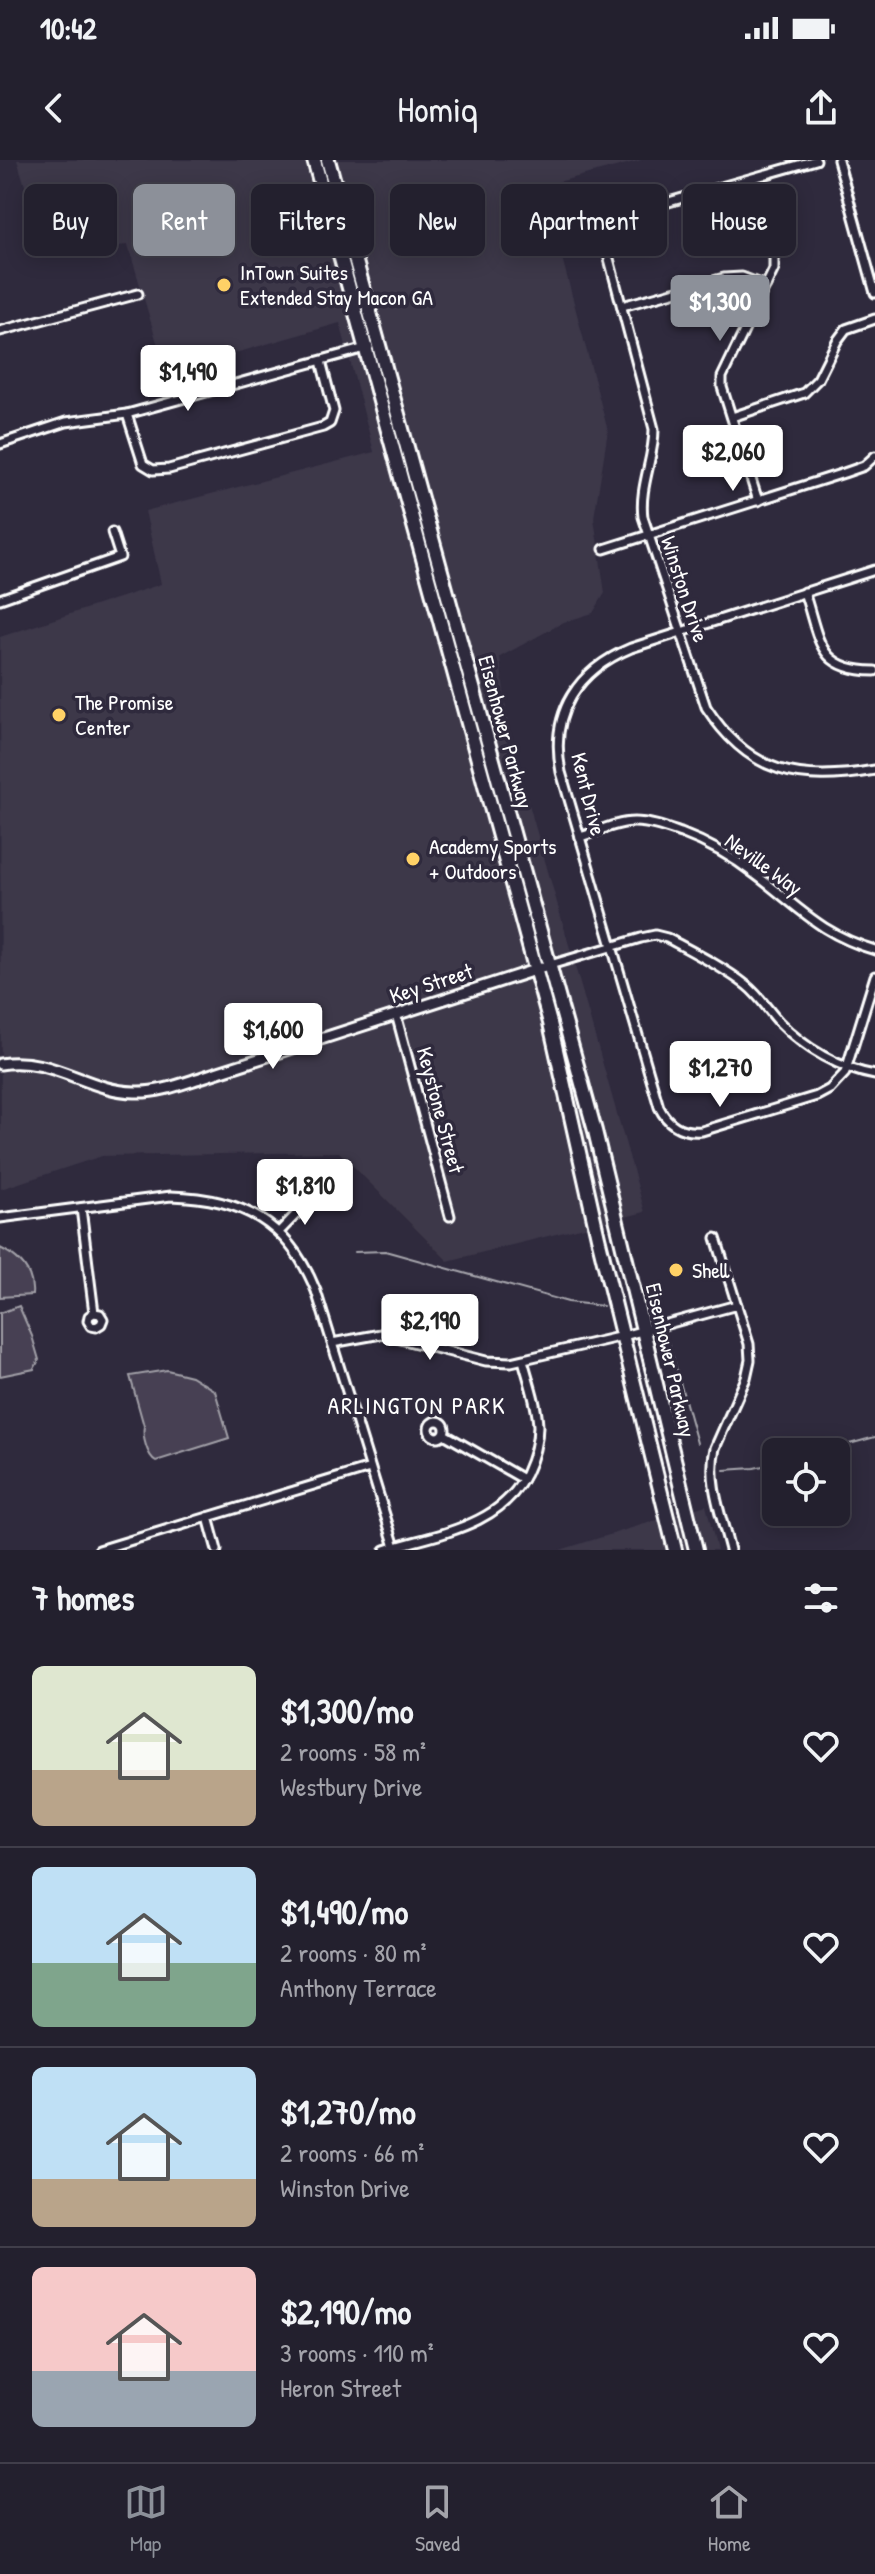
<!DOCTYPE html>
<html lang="en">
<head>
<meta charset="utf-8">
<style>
  :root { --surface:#23202e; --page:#2f2d3a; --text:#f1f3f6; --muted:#a3a3aa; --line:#403e4a; --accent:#8c9099 }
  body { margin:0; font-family:"Patrick Hand",sans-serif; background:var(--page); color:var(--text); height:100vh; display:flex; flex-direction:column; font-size:30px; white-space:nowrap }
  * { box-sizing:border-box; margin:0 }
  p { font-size:26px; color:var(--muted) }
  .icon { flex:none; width:44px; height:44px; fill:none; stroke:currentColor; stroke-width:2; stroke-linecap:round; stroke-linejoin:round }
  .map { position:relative; height:1390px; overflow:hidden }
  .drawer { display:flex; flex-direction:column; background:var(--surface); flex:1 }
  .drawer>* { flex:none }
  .top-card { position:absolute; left:24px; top:24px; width:828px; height:72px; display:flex; gap:16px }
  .buttons { position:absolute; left:762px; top:1278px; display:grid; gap:16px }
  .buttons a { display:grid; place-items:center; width:88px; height:88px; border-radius:12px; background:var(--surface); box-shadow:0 4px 20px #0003,0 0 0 2px var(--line); font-size:40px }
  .price { position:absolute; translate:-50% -68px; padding:0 18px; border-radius:8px; background:#fff; color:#222; font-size:26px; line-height:52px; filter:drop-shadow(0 2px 4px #0008) }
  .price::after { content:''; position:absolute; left:50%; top:48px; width:24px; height:18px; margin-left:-12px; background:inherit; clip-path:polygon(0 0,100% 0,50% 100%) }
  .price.selected { background:var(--accent); color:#fff }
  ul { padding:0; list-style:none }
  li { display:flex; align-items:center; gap:24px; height:200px; padding:0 32px }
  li+li { border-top:2px solid var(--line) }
  li span { display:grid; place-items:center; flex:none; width:224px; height:160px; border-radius:12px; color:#555 }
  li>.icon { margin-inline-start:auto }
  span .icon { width:96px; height:96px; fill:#fffc; stroke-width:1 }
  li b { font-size:34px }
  h2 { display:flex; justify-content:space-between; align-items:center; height:96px; padding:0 32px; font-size:34px }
  .chip { padding:0 28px; border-radius:12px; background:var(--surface); box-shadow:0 4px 20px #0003,0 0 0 2px var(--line); font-size:28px; line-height:72px }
  .chip.selected { background:var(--accent); color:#fff }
  .status { display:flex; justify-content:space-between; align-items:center; height:56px; padding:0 40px; background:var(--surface); direction:ltr }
  .status svg { height:22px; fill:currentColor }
  header { display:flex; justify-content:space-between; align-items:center; height:104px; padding:0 32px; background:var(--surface); font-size:36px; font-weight:600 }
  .tabs { display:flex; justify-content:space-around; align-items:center; height:112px; border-top:2px solid var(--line); background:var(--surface); font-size:22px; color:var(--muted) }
  .tabs a { display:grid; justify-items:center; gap:4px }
  .tabs .selected { color:var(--accent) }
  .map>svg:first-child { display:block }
  .built { fill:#3c3749 }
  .green { fill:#464152; stroke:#a2a0a8; stroke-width:2 }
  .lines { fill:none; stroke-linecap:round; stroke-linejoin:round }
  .stream { stroke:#a7a6ad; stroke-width:2 }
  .minor-casing { stroke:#fff; stroke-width:13 }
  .tertiary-casing { stroke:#fff; stroke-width:15 }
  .primary-casing { stroke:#fff; stroke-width:18 }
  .minor { stroke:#2f2a3d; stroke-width:7 }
  .tertiary { stroke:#2f2a3d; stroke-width:9 }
  .primary { stroke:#2f2a3d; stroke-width:12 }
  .poi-dot { fill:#ffd166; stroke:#2f2a3d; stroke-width:3 }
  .labels { text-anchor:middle; stroke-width:7; stroke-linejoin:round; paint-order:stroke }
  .poi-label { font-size:22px; fill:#fff; stroke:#2f2a3d; text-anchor:start }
  .street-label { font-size:22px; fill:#fff; stroke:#2f2a3d }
  .neighbourhood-label { font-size:24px; letter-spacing:2px; fill:#fff; stroke:#2f2a3d }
</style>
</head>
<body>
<div class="status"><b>10:42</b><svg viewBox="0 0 49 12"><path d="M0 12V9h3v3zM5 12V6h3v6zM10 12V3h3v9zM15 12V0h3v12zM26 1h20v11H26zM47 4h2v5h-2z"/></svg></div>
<header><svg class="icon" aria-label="back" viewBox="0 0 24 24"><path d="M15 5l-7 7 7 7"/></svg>Homiq<svg class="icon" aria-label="share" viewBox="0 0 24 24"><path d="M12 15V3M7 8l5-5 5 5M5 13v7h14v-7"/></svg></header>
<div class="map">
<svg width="875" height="1390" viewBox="0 0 875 1390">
  <rect width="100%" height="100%" fill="#2f2a3d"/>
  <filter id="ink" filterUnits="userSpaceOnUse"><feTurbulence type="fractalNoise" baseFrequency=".0125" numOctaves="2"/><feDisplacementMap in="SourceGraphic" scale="16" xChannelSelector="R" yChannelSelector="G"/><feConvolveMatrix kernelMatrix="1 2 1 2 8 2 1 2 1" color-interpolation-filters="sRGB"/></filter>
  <g filter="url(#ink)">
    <!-- built -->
    <g class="built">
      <path d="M17,0H642L543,26L608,271L594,358L605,433L593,453L564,462L500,497L509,574L645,1052L448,1101L339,992L102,996L1,1029L0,477L161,424L145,351L374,292L340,163L166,213L128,85L46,93Z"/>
      <path d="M706,1345L717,1390H560Z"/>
    </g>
    <!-- green -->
    <g class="green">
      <path d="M0,1088C19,1097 34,1112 32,1135L0,1137Z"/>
      <path d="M19,1146L32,1176L39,1200L34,1209L0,1216V1153Z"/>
      <path d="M167,1210L191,1216L215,1231L229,1278L156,1301C147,1296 142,1276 144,1266L130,1216Z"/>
    </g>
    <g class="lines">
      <!-- stream -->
      <g class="stream">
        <path d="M355,1092L385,1091L568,1142L603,1146"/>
        <path d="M669,1183L697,1283"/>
        <path d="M820,1292L875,1277"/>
        <path d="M724,1310L754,1308L776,1303"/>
      </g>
      <!-- minor casing -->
      <g class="minor-casing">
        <g id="minor">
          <path d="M816,0L616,57L606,66L603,76L654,269C654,299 639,327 643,357L706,547C750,615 800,623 875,610"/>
          <path d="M838,0L875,133"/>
          <path d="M752,19L774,98V109L722,217V227L758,341"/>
          <path d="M622,146L724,118L742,117L766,126"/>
          <path d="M0,171L138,134"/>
          <path d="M127,254L143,304L153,310L169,309L323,267L330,263L334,251L321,201"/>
          <path d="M732,257L804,233L818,219L837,181L846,169L875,159"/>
          <path d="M0,284L66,262L127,254L369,187"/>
          <path d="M604,389L844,313L864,306L875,296"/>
          <path d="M875,410L631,488C578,510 549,552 561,612L659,947C668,965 681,973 702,971L817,936L830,929L845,913L875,816"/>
          <path d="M804,432C820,479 816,510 875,511"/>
          <path d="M0,439L120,397L112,372"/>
          <path d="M580,677C597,672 616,662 634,662C650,662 666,668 681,673C708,683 734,698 756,715C799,747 820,774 875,790"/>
          <path d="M550,805L641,778L655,775L667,778C693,792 723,807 746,825C759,835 768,850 779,862C804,888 840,909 875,915"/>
          <path d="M396,854L450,1056"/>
          <path d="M81,1048L94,1153L89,1156L88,1161L91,1166L96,1167L101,1164L103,1159L100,1154L94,1153"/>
          <path d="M0,1058L171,1036C243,1038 289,1063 316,1131L395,1387"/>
          <path d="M279,1072L309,1041"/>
          <path d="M716,1078L749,1184L750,1200L746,1218L715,1288C707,1322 722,1357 730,1390"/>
          <path d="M332,1183L381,1174L486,1201L511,1202L623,1176L737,1145"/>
          <circle cx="437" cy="1269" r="8"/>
          <path d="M444,1274L523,1319"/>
          <path d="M208,1357L217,1390"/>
          <path d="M99,1390L370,1308"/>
          <path d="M385,1390C436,1374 500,1367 526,1314C533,1299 538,1283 538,1266C537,1244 529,1222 523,1200"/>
        </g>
      </g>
      <!-- tertiary casing -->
      <g class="tertiary-casing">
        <path id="tertiary" d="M0,904C54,896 86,931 135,932C159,933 181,924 203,917L541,808"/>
      </g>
      <!-- primary casing -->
      <g class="primary-casing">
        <g id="primary">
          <path d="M314,0L550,863L598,1077L675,1390"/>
          <path d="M328,0L595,971L696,1390"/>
        </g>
      </g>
      <!-- minor -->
      <use href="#minor" class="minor"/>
      <!-- tertiary -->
      <use href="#tertiary" class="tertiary"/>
      <!-- primary -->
      <use href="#primary" class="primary"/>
    </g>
  </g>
  <!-- markers -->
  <g class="poi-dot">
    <circle cx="224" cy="125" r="8"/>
    <circle cx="59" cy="555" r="8"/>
    <circle cx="413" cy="699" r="8"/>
    <circle cx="676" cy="1110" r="8"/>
  </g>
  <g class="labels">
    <!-- poi labels -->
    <g class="poi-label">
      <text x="240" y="120">InTown Suites<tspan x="240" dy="25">Extended Stay Macon GA</tspan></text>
      <text x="75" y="550">The Promise<tspan x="75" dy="25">Center</tspan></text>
      <text x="429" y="694">Academy Sports<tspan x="429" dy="25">+ Outdoors</tspan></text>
      <text x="692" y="1118">Shell</text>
    </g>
    <!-- street labels -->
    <g class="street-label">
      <text transform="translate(685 429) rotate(72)" y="8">Winston Drive</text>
      <text transform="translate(506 572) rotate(75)" y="8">Eisenhower Parkway</text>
      <text transform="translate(589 634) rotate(76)" y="8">Kent Drive</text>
      <text transform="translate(764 704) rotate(36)" y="8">Neville Way</text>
      <text transform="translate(431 823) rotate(-18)" y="8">Key Street</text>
      <text transform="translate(441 950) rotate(75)" y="8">Keystone Street</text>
      <text transform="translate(671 1200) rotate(77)" y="8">Eisenhower Parkway</text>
    </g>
    <!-- neighbourhood labels -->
    <g class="neighbourhood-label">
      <text x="417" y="1254">ARLINGTON PARK</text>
    </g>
  </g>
</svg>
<div class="buttons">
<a><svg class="icon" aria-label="locate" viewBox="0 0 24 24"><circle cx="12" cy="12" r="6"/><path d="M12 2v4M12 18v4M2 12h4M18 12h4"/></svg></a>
</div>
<b class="price selected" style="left:720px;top:183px">$1,300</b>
<b class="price" style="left:188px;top:253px">$1,490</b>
<b class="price" style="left:733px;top:333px">$2,060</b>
<b class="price" style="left:273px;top:911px">$1,600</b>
<b class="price" style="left:720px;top:949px">$1,270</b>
<b class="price" style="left:305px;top:1067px">$1,810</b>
<b class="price" style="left:430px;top:1202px">$2,190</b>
<div class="top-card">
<a class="chip">Buy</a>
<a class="chip selected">Rent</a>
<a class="chip">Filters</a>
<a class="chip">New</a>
<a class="chip">Apartment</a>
<a class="chip">House</a>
</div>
</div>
<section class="drawer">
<h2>7 homes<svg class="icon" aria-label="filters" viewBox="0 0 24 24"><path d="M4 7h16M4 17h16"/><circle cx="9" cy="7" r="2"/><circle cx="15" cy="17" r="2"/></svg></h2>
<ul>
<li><span style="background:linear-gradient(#dfe7d0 65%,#b9a48a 0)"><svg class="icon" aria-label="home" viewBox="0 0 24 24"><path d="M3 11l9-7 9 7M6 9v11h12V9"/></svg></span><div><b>$1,300/mo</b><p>2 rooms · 58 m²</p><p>Westbury Drive</p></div><svg class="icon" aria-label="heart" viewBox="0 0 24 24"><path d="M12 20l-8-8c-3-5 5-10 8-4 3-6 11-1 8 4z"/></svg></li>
<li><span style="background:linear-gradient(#bfe0f5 60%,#7fa58c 0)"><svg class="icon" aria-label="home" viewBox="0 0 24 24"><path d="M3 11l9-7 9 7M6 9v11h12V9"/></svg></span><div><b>$1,490/mo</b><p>2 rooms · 80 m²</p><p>Anthony Terrace</p></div><svg class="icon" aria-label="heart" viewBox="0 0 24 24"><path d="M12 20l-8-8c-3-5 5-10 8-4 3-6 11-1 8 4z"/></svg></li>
<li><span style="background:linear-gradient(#bfe0f5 70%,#b9a48a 0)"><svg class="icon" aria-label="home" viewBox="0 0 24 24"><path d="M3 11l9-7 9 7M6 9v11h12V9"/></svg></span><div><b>$1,270/mo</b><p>2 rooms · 66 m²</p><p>Winston Drive</p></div><svg class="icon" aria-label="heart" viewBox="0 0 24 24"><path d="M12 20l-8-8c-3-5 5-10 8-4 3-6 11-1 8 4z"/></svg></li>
<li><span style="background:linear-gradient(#f6c9c9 65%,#9aa5b1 0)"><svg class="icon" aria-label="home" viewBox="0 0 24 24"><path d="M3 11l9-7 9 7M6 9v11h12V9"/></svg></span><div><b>$2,190/mo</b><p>3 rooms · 110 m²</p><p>Heron Street</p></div><svg class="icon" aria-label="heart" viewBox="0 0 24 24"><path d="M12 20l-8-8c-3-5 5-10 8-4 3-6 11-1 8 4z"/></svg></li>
</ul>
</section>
<nav class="tabs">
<a class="selected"><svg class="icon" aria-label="map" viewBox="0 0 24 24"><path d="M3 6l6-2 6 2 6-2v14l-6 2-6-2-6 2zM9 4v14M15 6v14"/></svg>Map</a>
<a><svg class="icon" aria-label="saved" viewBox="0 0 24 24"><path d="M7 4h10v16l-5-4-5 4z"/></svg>Saved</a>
<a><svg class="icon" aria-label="home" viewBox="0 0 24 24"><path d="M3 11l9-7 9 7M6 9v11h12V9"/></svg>Home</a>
</nav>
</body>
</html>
